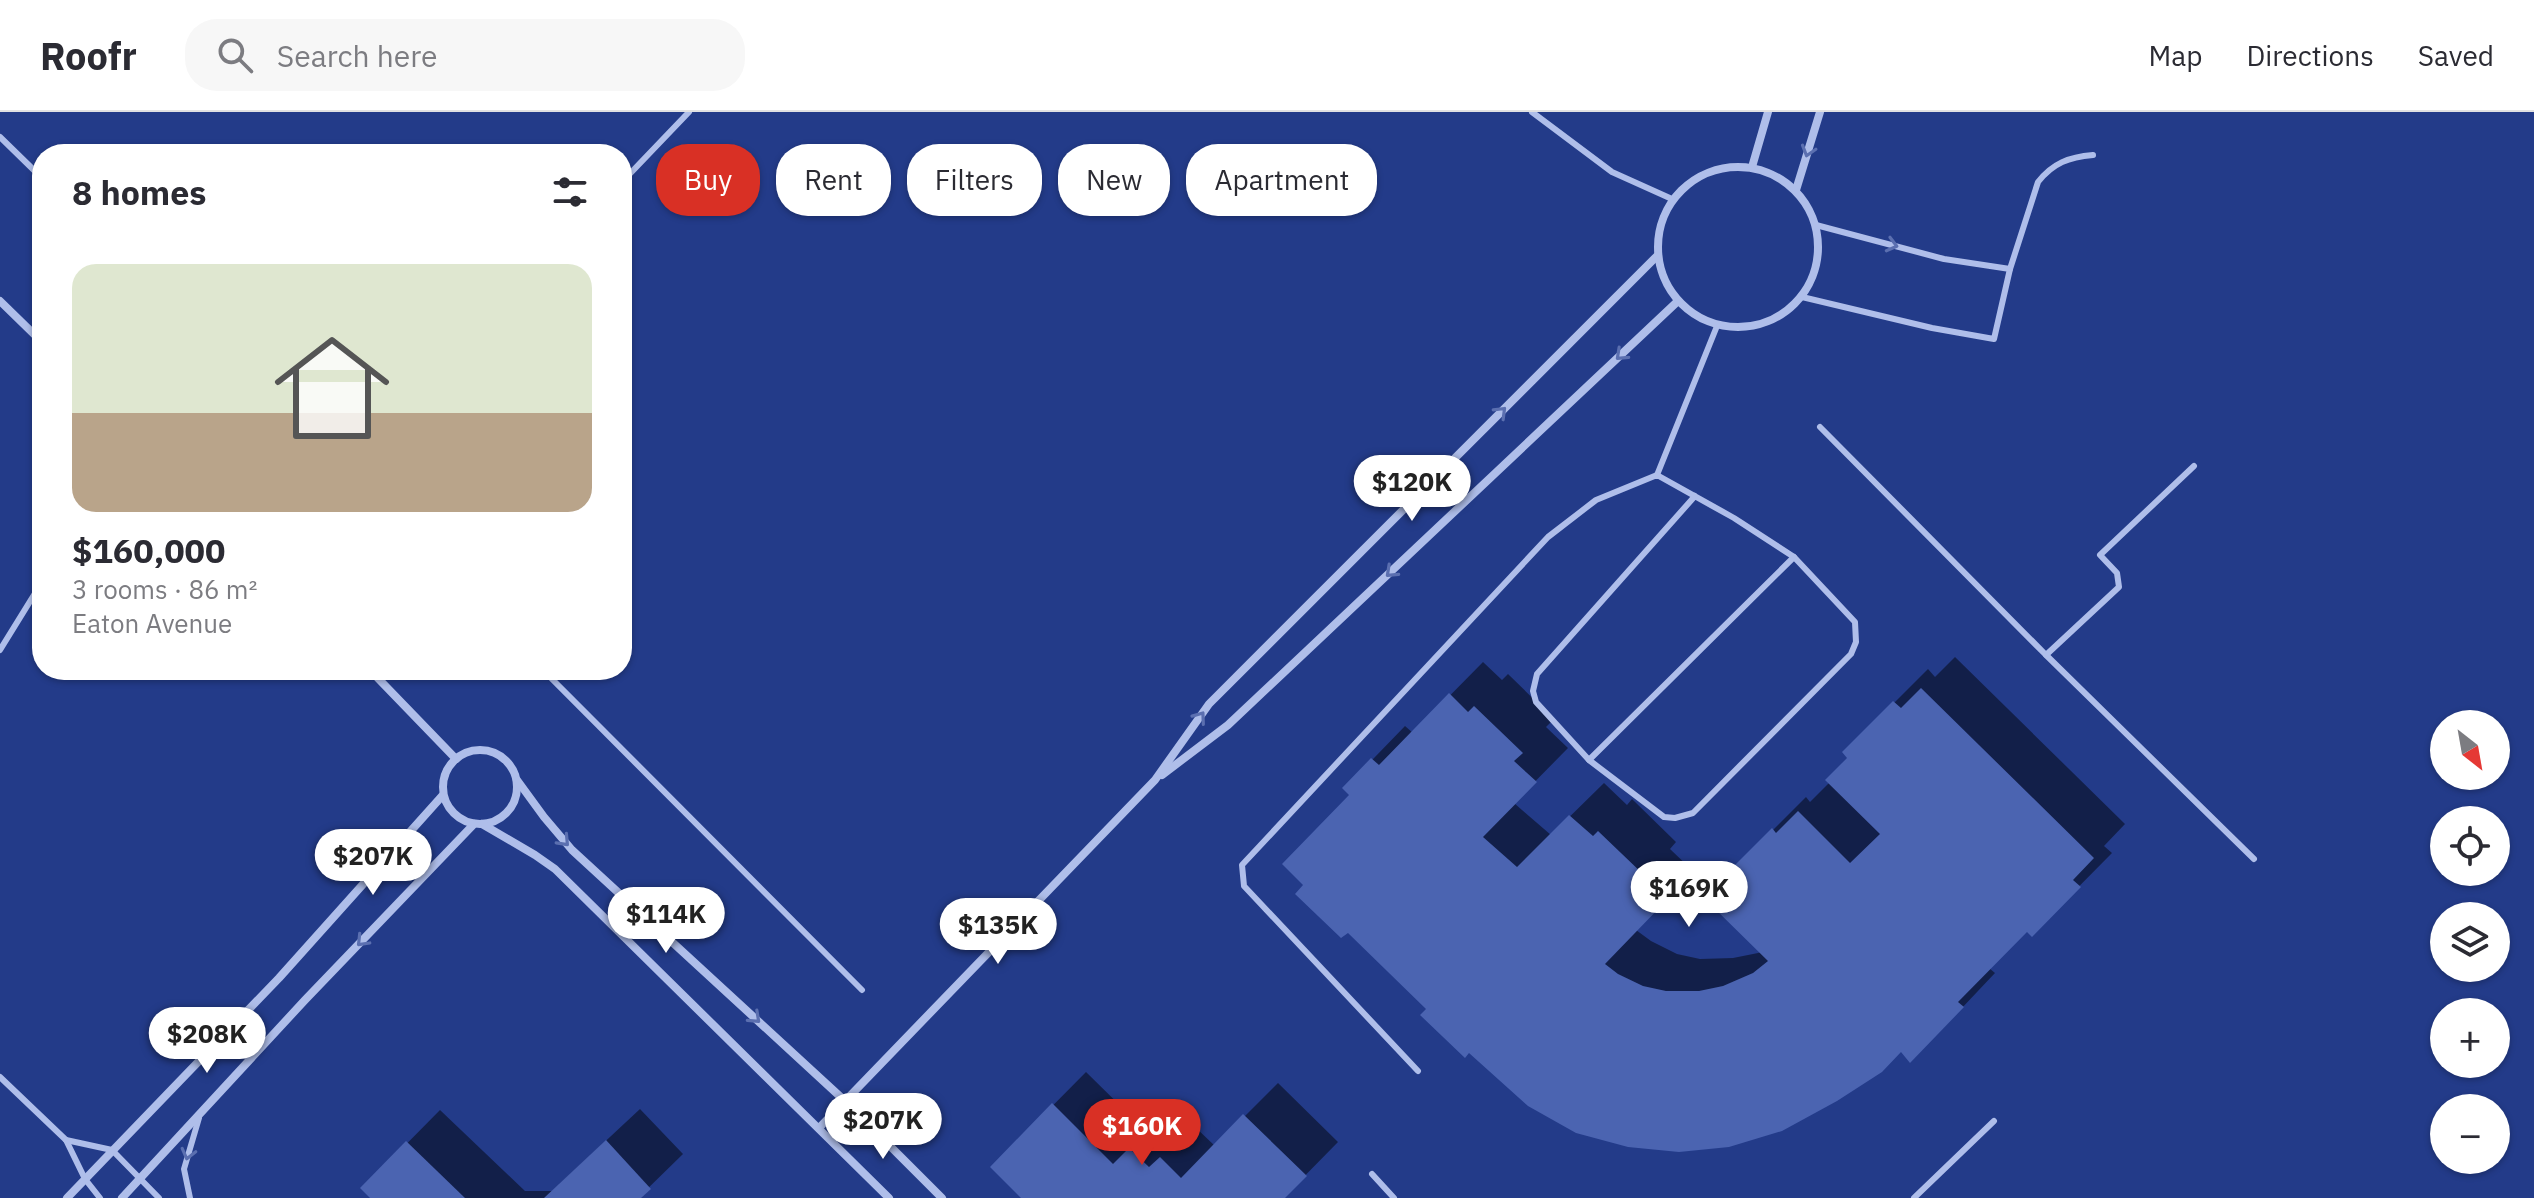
<!DOCTYPE html>
<html lang="en">
<head>
<meta charset="utf-8">
<style>
  :root { --surface:#fff; --page:#f7f7f7; --text:#2b2b33; --muted:#7c7c81; --line:#e1e1e2; --accent:#d93025 }
  body { margin:0; font-family:"IBM Plex Sans",sans-serif; background:var(--page); color:var(--text); height:100vh; display:flex; flex-direction:column; font-size:30px; white-space:nowrap }
  * { box-sizing:border-box; margin:0 }
  p { font-size:26px; color:var(--muted) }
  .icon { flex:none; width:44px; height:44px; fill:none; stroke:currentColor; stroke-width:2; stroke-linecap:round; stroke-linejoin:round }
  .map { position:relative; flex:1; overflow:hidden }
  .drawer { position:absolute; left:32px; top:32px; width:600px; height:536px; display:flex; flex-direction:column; background:var(--surface); border-radius:32px; box-shadow:0 2px 6px #0004 }
  .drawer>* { flex:none }
  .banner { position:absolute; left:656px; top:32px; width:760px; height:72px; display:flex; gap:16px }
  .needle { width:52px; rotate:149deg }
  .buttons { position:absolute; left:2430px; top:598px; display:grid; gap:16px }
  .buttons a { display:grid; place-items:center; width:80px; height:80px; border-radius:50%; background:var(--surface); box-shadow:0 2px 6px #0004; font-size:40px }
  .price { position:absolute; translate:-50% -68px; padding:0 18px; border-radius:28px; background:#fff; color:#222; font-size:26px; line-height:52px; filter:drop-shadow(0 2px 4px #0008) }
  .price::after { content:''; position:absolute; left:50%; top:48px; width:24px; height:18px; margin-left:-12px; background:inherit; clip-path:polygon(0 0,100% 0,50% 100%) }
  .price.active { background:var(--accent); color:#fff }
  ul { padding:0; list-style:none }
  li { display:grid; align-content:center; gap:16px; height:424px; padding:0 40px }
  li+li { border-top:2px solid var(--line) }
  li span { display:grid; place-items:center; height:248px; border-radius:24px; color:#555 }
  li>.icon { margin-inline-start:auto }
  span .icon { width:144px; height:144px; fill:#fffc; stroke-width:1 }
  li b { font-size:34px }
  h2 { display:flex; justify-content:space-between; align-items:center; height:96px; padding:0 40px; font-size:34px }
  .pill { padding:0 28px; border-radius:32px; background:var(--surface); box-shadow:0 2px 6px #0004; font-size:28px; line-height:72px }
  .pill.active { background:var(--accent); color:#fff }
  header { display:flex; align-items:center; gap:48px; box-sizing:border-box; height:112px; padding:0 40px; background:var(--surface); border-bottom:2px solid var(--line) }
  header strong { font-size:38px }
  nav { display:flex; gap:44px; margin-inline-start:auto; font-size:28px }
  .search { width:560px; height:72px; background:var(--page); display:flex; align-items:center; gap:20px; box-sizing:border-box; padding:0 28px; border-radius:32px; color:var(--muted); font-size:30px }
  .map>svg:first-child { display:block }
  .shadow { fill:#0007 }
  .building { fill:#4b64b1 }
  .lines { fill:none; stroke-linecap:round; stroke-linejoin:round }
  .lane { stroke:#afbeea; stroke-width:6 }
  .street { stroke:#afbeea; stroke-width:8 }
  .oneway { stroke:#5b6fb0 }
</style>
</head>
<body>
<header>
<strong>Roofr</strong>
<div class="search"><svg class="icon" aria-label="search" viewBox="0 0 24 24"><circle cx="10" cy="10" r="6"/><path d="M15 15l6 6"/></svg>Search here</div>
<nav><a>Map</a><a>Directions</a><a>Saved</a></nav>
</header>
<div class="map">
<svg width="2534" height="1086" viewBox="0 0 2534 1086">
  <rect width="100%" height="100%" fill="#233b89"/>
  <!-- shadow -->
  <g class="shadow">
    <path d="M1955,545L2125,712L2104,734L2112,741L2032,822L2027,817L1989,856L1995,861L1943,916L1901,938L1429,896L1348,819L1306,773L1352,683L1345,676L1405,614L1413,621L1483,550L1502,568L1508,562L1554,607L1546,615L1568,636L1514,691L1551,723L1604,671L1627,693L1632,687L1676,730L1670,737L1693,759L1636,818L1651,829L1677,842L1700,847L1733,846L1758,841L1761,840L1733,772L1726,765L1806,685L1810,690L1830,670L1850,646L1845,640L1928,557L1935,565Z"/>
    <path d="M1086,960L1147,1020L1164,1004L1184,1024L1194,1014L1215,1034L1278,971L1338,1030L1283,1086H1024L992,1055Z"/>
    <path d="M640,997L683,1042L638,1086H373L363,1076L440,998L525,1079H552Z"/>
  </g>
  <!-- building -->
  <g class="building">
    <path d="M1921,576L2094,746L2073,768L2081,775L2032,825L2027,820L1958,890L1964,895L1910,951L1901,940L1882,960L1837,989L1782,1019L1729,1035L1679,1040L1628,1035L1576,1021L1528,994L1469,941L1465,946L1420,903L1426,897L1348,821L1341,826L1295,782L1303,773L1282,752L1349,683L1342,676L1371,646L1379,653L1449,581L1468,600L1474,594L1523,641L1514,649L1537,670L1483,725L1517,755L1569,703L1593,724L1598,719L1645,764L1638,771L1662,793L1605,852L1618,862L1643,874L1666,879H1699L1723,874L1753,861L1768,849L1710,792L1730,773L1723,765L1772,716L1776,721L1798,699L1850,751L1880,722L1825,668L1847,646L1842,640L1893,589L1901,596Z"/>
    <path d="M1052,991L1113,1052L1129,1036L1149,1055L1160,1045L1181,1066L1243,1002L1307,1064L1285,1086H1021L990,1055Z"/>
    <path d="M606,1028L651,1077L641,1086H544Z"/>
    <path d="M406,1029L465,1086H370L360,1076Z"/>
  </g>
  <g class="lines">
    <!-- lane -->
    <g class="lane">
      <path d="M1532,0L1612,60L1672,87"/>
      <path d="M0,25L42,66"/>
      <path d="M622,70L689,0"/>
      <path d="M1816,113L1944,147L2010,157"/>
      <path d="M1802,185L1932,216L1994,227L2010,157L2038,70C2053,51 2069,45 2093,43"/>
      <path d="M1820,315L2046,543L2119,475L2117,461L2100,443L2194,354"/>
      <path d="M1657,363L1717,214"/>
      <path d="M0,538L42,470"/>
      <path d="M2046,543L2254,747"/>
      <path d="M543,558L862,878"/>
      <path d="M1589,648L1794,445"/>
      <path d="M1418,959L1244,774L1242,753L1548,425L1596,388L1657,363L1734,406L1794,445L1855,510L1856,530L1851,542L1693,701L1675,706L1664,705L1589,648L1536,590L1533,579L1537,562L1695,384"/>
      <path d="M0,965L66,1028L85,1067L100,1086"/>
      <path d="M66,1028L112,1038L159,1086"/>
      <path d="M1372,1062L1394,1086"/>
      <path d="M190,1086L184,1057L199,1006"/>
      <path d="M1914,1086L1994,1009"/>
    </g>
    <!-- street -->
    <g class="street">
      <circle cx="1738" cy="135" r="80"/>
      <path d="M1752,55L1768,0"/>
      <path d="M1796,78L1820,0"/>
      <path d="M0,189L42,230"/>
      <path d="M370,558L456,647"/>
      <circle cx="480" cy="675" r="37"/>
      <path d="M1162,663L1228,613L1678,189"/>
      <path d="M517,668L544,705L572,738L845,989L942,1086"/>
      <path d="M482,712L535,743L555,757L889,1086"/>
      <path d="M819,1016L1155,668L1209,592L1657,144"/>
      <path d="M67,1086L279,866L443,683"/>
      <path d="M122,1086L305,888L474,712"/>
    </g>
  </g>
  <!-- one-way arrows -->
  <defs><path id="oneway-chevron" d="M-2-3.5L2.5 0L-2 3.5" fill="none" stroke-width="1.6" stroke-linecap="round" stroke-linejoin="round" transform="scale(2)"/></defs>
  <g class="oneway">
    <use href="#oneway-chevron" transform="translate(1808 39) rotate(107)"/>
    <use href="#oneway-chevron" transform="translate(1892 133) rotate(15)"/>
    <use href="#oneway-chevron" transform="translate(1621 243) rotate(137)"/>
    <use href="#oneway-chevron" transform="translate(1501 300) rotate(-45)"/>
    <use href="#oneway-chevron" transform="translate(1391 460) rotate(137)"/>
    <use href="#oneway-chevron" transform="translate(1200 605) rotate(-54)"/>
    <use href="#oneway-chevron" transform="translate(564 729) rotate(47)"/>
    <use href="#oneway-chevron" transform="translate(362 829) rotate(134)"/>
    <use href="#oneway-chevron" transform="translate(755 906) rotate(43)"/>
    <use href="#oneway-chevron" transform="translate(188 1042) rotate(104)"/>
  </g>
</svg>
<div class="buttons">
<a><svg class="needle" viewBox="-14 -14 28 28"><path d="M0-13l5 13h-10z" fill="#e53935"/><path d="M0 13l5-13h-10z" fill="#7c7c81"/></svg></a>
<a><svg class="icon" aria-label="locate" viewBox="0 0 24 24"><circle cx="12" cy="12" r="6"/><path d="M12 2v4M12 18v4M2 12h4M18 12h4"/></svg></a>
<a><svg class="icon" aria-label="layers" viewBox="0 0 24 24"><path d="M12 4l9 5-9 5-9-5zM3 14l9 5 9-5"/></svg></a>
<a>+</a>
<a>−</a>
</div>
<b class="price" style="left:1412px;top:411px">$120K</b>
<b class="price" style="left:373px;top:785px">$207K</b>
<b class="price" style="left:1689px;top:817px">$169K</b>
<b class="price" style="left:666px;top:843px">$114K</b>
<b class="price" style="left:998px;top:854px">$135K</b>
<b class="price" style="left:207px;top:963px">$208K</b>
<b class="price" style="left:883px;top:1049px">$207K</b>
<b class="price active" style="left:1142px;top:1055px">$160K</b>
<div class="banner">
<a class="pill active">Buy</a>
<a class="pill">Rent</a>
<a class="pill">Filters</a>
<a class="pill">New</a>
<a class="pill">Apartment</a>
</div>
<section class="drawer">
<h2>8 homes<svg class="icon" aria-label="filters" viewBox="0 0 24 24"><path d="M4 7h16M4 17h16"/><circle cx="9" cy="7" r="2"/><circle cx="15" cy="17" r="2"/></svg></h2>
<ul>
<li><span style="background:linear-gradient(#dfe7d0 60%,#b9a48a 0)"><svg class="icon" aria-label="home" viewBox="0 0 24 24"><path d="M3 11l9-7 9 7M6 9v11h12V9"/></svg></span><div><b>$160,000</b><p>3 rooms · 86 m²</p><p>Eaton Avenue</p></div></li>
</ul>
</section>
</div>
</body>
</html>
